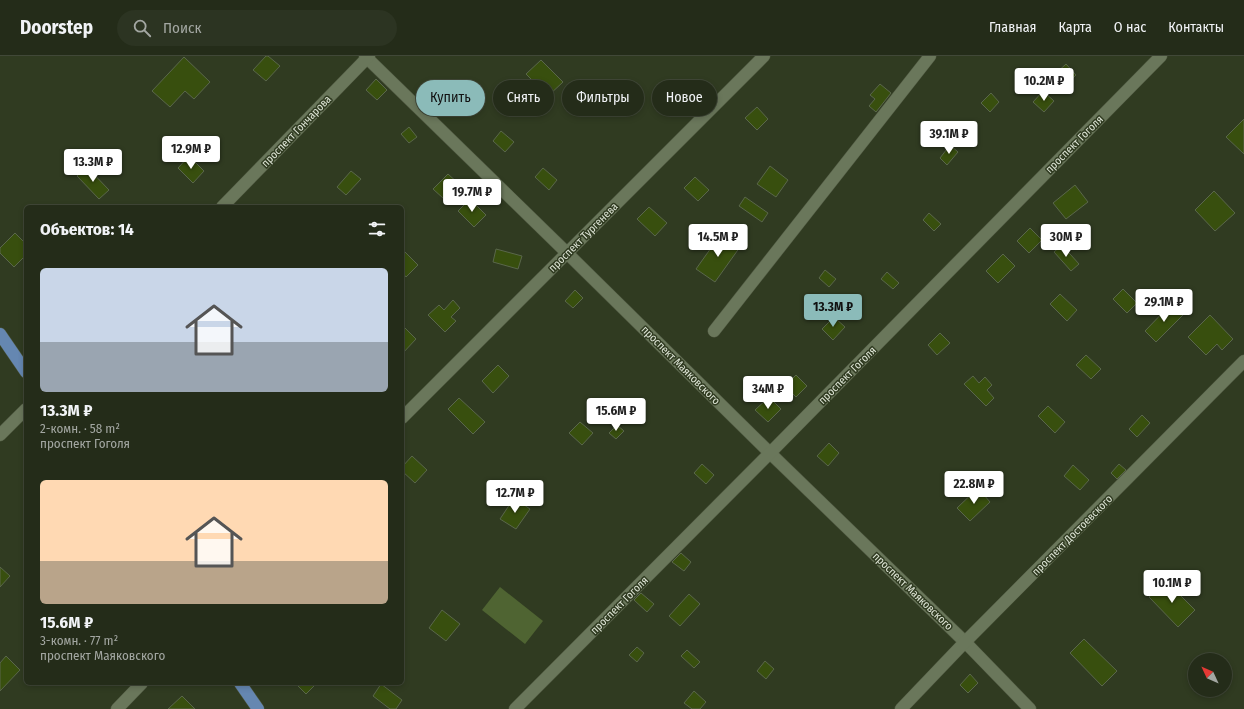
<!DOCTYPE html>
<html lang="ru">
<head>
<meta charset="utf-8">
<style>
  :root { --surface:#242c19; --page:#2c3422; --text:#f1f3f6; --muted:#a3a7a2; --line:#414838; --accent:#8bbbb9 }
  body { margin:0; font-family:"Fira Sans Condensed",sans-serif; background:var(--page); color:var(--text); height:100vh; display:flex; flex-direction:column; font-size:15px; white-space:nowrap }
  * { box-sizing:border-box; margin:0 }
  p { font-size:13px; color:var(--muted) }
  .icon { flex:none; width:22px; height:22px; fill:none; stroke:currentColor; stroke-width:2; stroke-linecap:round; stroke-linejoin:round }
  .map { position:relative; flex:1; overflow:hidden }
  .panel { position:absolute; left:24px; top:149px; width:380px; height:480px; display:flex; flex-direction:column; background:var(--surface); border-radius:6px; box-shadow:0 2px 6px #0003,0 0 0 1px var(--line) }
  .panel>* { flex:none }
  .top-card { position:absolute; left:416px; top:24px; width:380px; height:36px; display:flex; gap:8px }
  .needle { width:26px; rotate:314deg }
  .controls { position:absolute; left:1188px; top:597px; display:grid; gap:8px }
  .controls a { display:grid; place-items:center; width:44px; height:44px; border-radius:50%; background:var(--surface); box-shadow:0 2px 6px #0003,0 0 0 1px var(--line); font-size:20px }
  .price { position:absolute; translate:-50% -34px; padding:0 9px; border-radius:4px; background:#fff; color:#222; font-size:13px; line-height:26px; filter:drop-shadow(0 1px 2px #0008) }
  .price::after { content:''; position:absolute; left:50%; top:24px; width:12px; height:9px; margin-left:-6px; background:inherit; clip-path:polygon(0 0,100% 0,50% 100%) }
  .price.selected { background:var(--accent); color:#111 }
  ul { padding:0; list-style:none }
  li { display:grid; align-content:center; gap:8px; height:212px; padding:0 16px }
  li span { display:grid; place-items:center; height:124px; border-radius:6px; color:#555 }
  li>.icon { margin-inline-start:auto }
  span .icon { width:72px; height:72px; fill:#fffc; stroke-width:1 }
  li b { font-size:17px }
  h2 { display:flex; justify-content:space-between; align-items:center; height:48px; padding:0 16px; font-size:17px }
  .chip { padding:0 14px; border-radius:18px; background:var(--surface); box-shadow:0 2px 6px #0003,0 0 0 1px var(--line); font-size:14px; line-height:36px }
  .chip.selected { background:var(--accent); color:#111 }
  header { display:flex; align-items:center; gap:24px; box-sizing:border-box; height:56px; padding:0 20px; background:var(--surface); border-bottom:1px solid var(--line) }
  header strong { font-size:19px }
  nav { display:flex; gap:22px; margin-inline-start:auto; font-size:14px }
  .search { width:280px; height:36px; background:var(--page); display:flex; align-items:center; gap:10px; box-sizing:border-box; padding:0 14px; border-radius:22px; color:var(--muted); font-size:15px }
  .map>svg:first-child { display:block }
  .green { fill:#4f6432 }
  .building { fill:#384f0e; stroke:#5a674b }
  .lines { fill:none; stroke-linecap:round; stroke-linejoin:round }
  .minor-casing { stroke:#505942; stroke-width:13 }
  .major-casing { stroke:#505942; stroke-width:13 }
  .minor { stroke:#6a775b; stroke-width:12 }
  .major { stroke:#6587b1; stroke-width:12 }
  .labels { text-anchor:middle; stroke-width:3; stroke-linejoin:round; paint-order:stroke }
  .street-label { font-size:11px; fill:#dfe6d7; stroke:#303b21 }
</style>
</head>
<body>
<header>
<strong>Doorstep</strong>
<div class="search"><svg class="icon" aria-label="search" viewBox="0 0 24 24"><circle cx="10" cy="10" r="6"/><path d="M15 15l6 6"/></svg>Поиск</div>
<nav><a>Главная</a><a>Карта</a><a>О нас</a><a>Контакты</a></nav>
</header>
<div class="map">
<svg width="1244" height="653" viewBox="0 0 1244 653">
  <rect width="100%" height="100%" fill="#303b21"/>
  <!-- green -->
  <path class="green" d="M500,531L543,565L525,588L482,554Z"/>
  <!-- building -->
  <g class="building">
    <path d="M266,0H268L280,10L266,25L253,14Z"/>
    <path d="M184,1L210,26L194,43L185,35L170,51L152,35Z"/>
    <path d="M541,4L563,26L548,40L526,18Z"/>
    <path d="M1066,8L1076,19L1066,29L1055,18Z"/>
    <path d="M376,23L387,34L377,44L366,34Z"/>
    <path d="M457,23L477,42L468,52L447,33Z"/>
    <path d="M880,28L891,37L876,56L869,50L875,43L870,39Z"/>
    <path d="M1043,35L1054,45L1044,56L1033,46Z"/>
    <path d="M991,37L999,46L990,56L981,47Z"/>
    <path d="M757,51L768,63L757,74L745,62Z"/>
    <path d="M1244,63V98L1226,81Z"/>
    <path d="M409,71L417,81L409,87L401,78Z"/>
    <path d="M501,75L514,86L505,96L493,85Z"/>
    <path d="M950,89L958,96L947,109L940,102Z"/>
    <path d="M189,100L204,115L193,127L178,112Z"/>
    <path d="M86,110L109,134L99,143L77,120Z"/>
    <path d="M770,110L788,124L776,141L757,128Z"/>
    <path d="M543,112L557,124L549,134L535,121Z"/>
    <path d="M351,115L361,123L346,139L337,131Z"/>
    <path d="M448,118L459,128L444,143L433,133Z"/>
    <path d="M695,121L709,134L698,145L684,132Z"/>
    <path d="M1075,129L1088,146L1066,163L1053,147Z"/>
    <path d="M1214,135L1235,157L1215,175L1195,154Z"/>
    <path d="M745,141L768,157L762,166L739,150Z"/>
    <path d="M470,143L486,159L474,171L458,155Z"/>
    <path d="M649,151L667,167L655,180L637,163Z"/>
    <path d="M929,157L941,168L934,175L923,164Z"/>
    <path d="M1030,172L1042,184L1029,197L1017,185Z"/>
    <path d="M15,177L26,188V199L14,211L0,197V192Z"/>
    <path d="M721,178L740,191L715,226L696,213Z"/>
    <path d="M1062,189L1079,208L1071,215L1054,196Z"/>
    <path d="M402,193L418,209L406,221L402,216Z"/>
    <path d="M496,193L522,200L518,213L493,206Z"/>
    <path d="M1003,198L1015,210L998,227L986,215Z"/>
    <path d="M825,214L836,223L829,231L819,222Z"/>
    <path d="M887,216L899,227L893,233L881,223Z"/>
    <path d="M1123,233L1137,247L1127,257L1113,243Z"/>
    <path d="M575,234L583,242L573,252L565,245Z"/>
    <path d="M1060,238L1077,254L1067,265L1050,248Z"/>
    <path d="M453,244L460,252L451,261L456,265L445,276L428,259L439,249L444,254Z"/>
    <path d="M1171,248L1183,259L1156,286L1145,275Z"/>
    <path d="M1210,259L1233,283L1222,294L1217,288L1206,299L1188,281Z"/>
    <path d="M834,261L845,271L833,284L822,273Z"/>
    <path d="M402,269L416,283L402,298Z"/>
    <path d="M940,277L950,287L937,299L928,289Z"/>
    <path d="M1086,299L1101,313L1091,323L1076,309Z"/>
    <path d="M498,309L509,320L493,337L482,325Z"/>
    <path d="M796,319L807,330L796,341L785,330Z"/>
    <path d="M973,320L979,327L985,321L992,329L987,334L994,342L986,350L964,328Z"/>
    <path d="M769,341L781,353L768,366L755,354Z"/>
    <path d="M459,342L485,366L473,378L448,353Z"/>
    <path d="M1048,350L1065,366L1055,377L1038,360Z"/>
    <path d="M1142,359L1150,367L1137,381L1129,373Z"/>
    <path d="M580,366L593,377L582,389L569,377Z"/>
    <path d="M617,369L624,375L616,383L609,377Z"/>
    <path d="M829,387L839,397L828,410L817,400Z"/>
    <path d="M412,400L427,414L415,427L402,415V411Z"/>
    <path d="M702,408L714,419L706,428L694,417Z"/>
    <path d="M1119,408L1126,414L1117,423L1111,417Z"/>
    <path d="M1073,409L1089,424L1080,434L1064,420Z"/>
    <path d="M978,432L990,446L970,465L957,452Z"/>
    <path d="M514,442L530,453L516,473L500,463Z"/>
    <path d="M681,497L691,506L684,515L672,506Z"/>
    <path d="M0,511L10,520L0,531Z"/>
    <path d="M1166,525L1195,554L1178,571L1149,541Z"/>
    <path d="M641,537L654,548L647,556L634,544Z"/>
    <path d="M689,538L700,548L680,570L669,560Z"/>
    <path d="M442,554L460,568L446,585L429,572Z"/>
    <path d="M1084,583L1117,615L1102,630L1070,597Z"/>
    <path d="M637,591L644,597L637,606L629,599Z"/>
    <path d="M687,594L700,606L694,612L681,600Z"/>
    <path d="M6,600L20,614L0,635V607Z"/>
    <path d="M765,605L774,613L766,623L757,615Z"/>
    <path d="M970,618L978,627L968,637L960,629Z"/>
    <path d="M295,627H317L306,638Z"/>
    <path d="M381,628L402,644L396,653H390L373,640Z"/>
    <path d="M694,635L706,646L700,653H692L684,647Z"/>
    <path d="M182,640L195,653H168Z"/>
  </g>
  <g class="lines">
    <!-- minor casing -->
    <g class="minor-casing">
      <g id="minor">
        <path d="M365,0L567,197L770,397L965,586L1030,653"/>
        <path d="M222,151L369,0"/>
        <path d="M714,275L930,0"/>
        <path d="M402,362L764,0"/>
        <path d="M0,379L26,353"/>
        <path d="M117,653L142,627"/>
        <path d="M515,653L770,397L1161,0"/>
        <path d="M901,653L965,586L1244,305"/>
      </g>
    </g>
    <!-- major casing -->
    <g class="major-casing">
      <g id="major">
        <path d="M0,278L26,316"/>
        <path d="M240,627L258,653"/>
      </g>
    </g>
    <!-- minor -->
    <use href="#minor" class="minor"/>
    <!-- major -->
    <use href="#major" class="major"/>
  </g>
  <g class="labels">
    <!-- street labels -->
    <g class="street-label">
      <text transform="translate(296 75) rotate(-46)" y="4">проспект Гончарова</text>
      <text transform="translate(1074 88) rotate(-45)" y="4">проспект Гоголя</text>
      <text transform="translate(583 181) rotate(-45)" y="4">проспект Тургенева</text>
      <text transform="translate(681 309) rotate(45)" y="4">проспект Маяковского</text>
      <text transform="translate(847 319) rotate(-45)" y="4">проспект Гоголя</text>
      <text transform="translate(1072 479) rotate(-45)" y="4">проспект Достоевского</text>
      <text transform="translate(913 535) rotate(44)" y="4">проспект Маяковского</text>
      <text transform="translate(619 549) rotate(-45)" y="4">проспект Гоголя</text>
    </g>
  </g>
</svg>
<div class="controls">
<a><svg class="needle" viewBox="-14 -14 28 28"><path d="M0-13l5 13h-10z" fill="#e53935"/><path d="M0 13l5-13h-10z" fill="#a3a7a2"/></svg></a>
</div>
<b class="price" style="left:1044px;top:46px">10.2M ₽</b>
<b class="price" style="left:949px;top:99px">39.1M ₽</b>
<b class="price" style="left:191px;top:114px">12.9M ₽</b>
<b class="price" style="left:93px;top:127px">13.3M ₽</b>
<b class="price" style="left:472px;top:157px">19.7M ₽</b>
<b class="price" style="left:718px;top:202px">14.5M ₽</b>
<b class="price" style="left:1066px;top:202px">30M ₽</b>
<b class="price" style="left:1164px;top:267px">29.1M ₽</b>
<b class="price selected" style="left:833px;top:272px">13.3M ₽</b>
<b class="price" style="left:768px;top:354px">34M ₽</b>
<b class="price" style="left:616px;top:376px">15.6M ₽</b>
<b class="price" style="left:974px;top:449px">22.8M ₽</b>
<b class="price" style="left:515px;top:458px">12.7M ₽</b>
<b class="price" style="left:1172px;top:548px">10.1M ₽</b>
<div class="top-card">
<a class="chip selected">Купить</a>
<a class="chip">Снять</a>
<a class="chip">Фильтры</a>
<a class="chip">Новое</a>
</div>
<section class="panel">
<h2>Объектов: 14<svg class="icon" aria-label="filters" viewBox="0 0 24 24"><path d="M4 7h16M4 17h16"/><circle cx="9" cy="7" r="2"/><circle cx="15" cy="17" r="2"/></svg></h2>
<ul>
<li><span style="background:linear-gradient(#c9d6e8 60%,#9aa5b1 0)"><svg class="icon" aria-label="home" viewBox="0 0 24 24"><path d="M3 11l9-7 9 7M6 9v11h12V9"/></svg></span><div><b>13.3M ₽</b><p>2-комн. · 58 m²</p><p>проспект Гоголя</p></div></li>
<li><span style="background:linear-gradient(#ffd9b3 65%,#b9a48a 0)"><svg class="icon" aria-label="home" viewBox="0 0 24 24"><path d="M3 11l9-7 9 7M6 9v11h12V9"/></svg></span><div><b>15.6M ₽</b><p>3-комн. · 77 m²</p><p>проспект Маяковского</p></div></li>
</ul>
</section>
</div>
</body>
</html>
